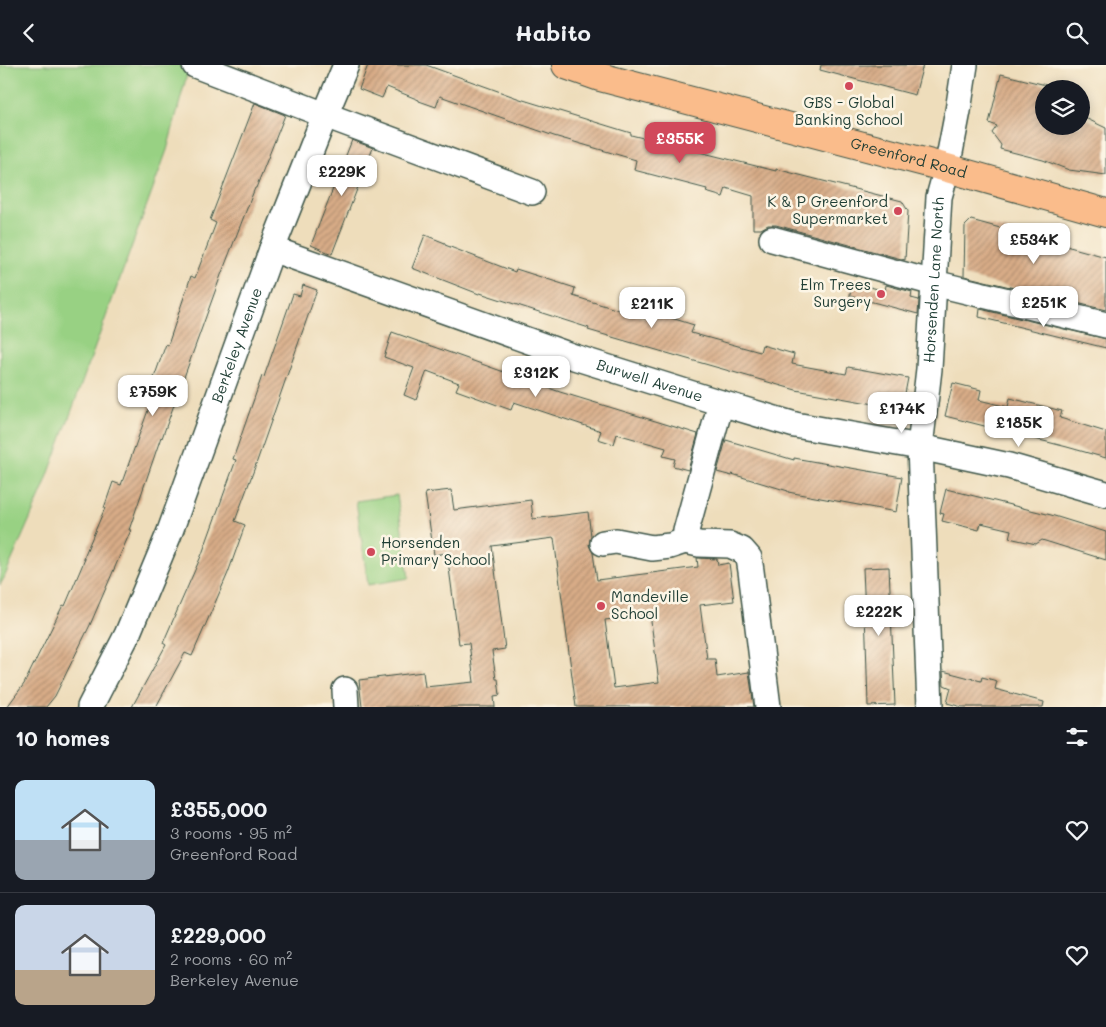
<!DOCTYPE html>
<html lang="en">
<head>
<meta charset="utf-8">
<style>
  :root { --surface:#171b24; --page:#20242c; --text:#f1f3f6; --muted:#9ea1a6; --line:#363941; --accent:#d1495b }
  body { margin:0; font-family:Mali,sans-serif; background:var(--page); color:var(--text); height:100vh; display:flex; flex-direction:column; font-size:19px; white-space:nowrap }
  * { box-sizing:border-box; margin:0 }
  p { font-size:16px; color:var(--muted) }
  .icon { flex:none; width:28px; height:28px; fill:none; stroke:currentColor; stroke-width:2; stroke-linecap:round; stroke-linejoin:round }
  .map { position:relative; height:642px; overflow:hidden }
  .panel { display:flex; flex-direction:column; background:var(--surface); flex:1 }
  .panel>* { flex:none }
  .buttons { position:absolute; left:1035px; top:15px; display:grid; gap:10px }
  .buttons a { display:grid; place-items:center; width:55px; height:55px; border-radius:50%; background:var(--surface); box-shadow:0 2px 12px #0003; font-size:25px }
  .price { position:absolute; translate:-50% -42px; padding:0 11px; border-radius:10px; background:#fff; color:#222; font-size:16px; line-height:32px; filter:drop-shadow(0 1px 2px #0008) }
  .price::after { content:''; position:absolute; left:50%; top:30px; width:15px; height:11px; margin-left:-8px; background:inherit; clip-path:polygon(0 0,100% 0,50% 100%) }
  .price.selected { background:var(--accent); color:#fff }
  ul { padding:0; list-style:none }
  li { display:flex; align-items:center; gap:15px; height:125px; padding:0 15px }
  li+li { border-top:1px solid var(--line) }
  li span { display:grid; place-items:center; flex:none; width:140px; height:100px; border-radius:10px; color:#555 }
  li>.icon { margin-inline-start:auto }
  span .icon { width:60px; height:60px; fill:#fffc; stroke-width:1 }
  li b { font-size:21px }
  h2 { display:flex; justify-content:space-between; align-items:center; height:60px; padding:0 15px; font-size:21px }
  header { display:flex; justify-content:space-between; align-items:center; height:65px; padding:0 15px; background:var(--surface); font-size:22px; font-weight:800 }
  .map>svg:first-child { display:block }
  .park { fill:#98d183; stroke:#5c875c }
  .building { fill:url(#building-hatch); fill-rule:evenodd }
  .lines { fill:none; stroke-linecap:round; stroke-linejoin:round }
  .minor-casing { stroke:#3e5548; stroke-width:28 }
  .major-casing { stroke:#3e5548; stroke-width:30 }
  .minor { stroke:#fff; stroke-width:25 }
  .major { stroke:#fabc8b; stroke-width:28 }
  .poi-dot { fill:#d1495b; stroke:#fcf5e5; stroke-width:2 }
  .labels { text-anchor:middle; stroke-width:5; stroke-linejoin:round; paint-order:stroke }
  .poi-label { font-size:15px; fill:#1f3d34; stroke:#fcf5e5; text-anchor:end }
  .street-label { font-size:15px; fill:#1f3d34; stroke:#fcf5e5 }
</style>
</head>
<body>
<header><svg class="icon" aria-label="back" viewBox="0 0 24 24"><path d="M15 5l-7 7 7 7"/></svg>Habito<svg class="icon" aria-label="search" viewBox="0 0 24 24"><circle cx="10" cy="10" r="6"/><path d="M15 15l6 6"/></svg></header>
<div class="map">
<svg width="1106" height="642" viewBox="0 0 1106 642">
  <defs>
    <pattern id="building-hatch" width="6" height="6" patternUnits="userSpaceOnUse" patternTransform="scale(1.25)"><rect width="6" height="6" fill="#d8ac87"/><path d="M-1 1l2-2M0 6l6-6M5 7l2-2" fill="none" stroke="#af8d6f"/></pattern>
  </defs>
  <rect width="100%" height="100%" fill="#fcf5e5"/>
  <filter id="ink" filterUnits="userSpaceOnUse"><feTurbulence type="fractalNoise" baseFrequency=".02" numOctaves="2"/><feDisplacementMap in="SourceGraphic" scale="10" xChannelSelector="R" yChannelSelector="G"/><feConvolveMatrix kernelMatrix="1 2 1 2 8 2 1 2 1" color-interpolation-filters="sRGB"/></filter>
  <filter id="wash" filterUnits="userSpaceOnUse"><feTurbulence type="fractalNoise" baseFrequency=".0096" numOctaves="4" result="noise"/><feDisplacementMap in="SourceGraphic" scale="20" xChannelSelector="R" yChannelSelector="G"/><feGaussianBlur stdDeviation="1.12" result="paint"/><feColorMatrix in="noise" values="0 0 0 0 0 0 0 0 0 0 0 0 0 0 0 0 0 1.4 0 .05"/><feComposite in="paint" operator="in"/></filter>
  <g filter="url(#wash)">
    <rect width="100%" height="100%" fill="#edb"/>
    <!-- park -->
    <g class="park">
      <path d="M0,0H185L189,2L167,85L43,424L4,513L0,520Z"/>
      <path d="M397,430L409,513L368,520L356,436Z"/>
    </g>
    <g id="blocks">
      <!-- building -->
      <g class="building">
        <path d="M368,0H426L520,34L631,68V70L776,106V104L902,136L908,146L905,195L776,160H768L761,164H753V131L726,123L723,132L706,127L707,124L634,105L636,95L554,71L440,31L436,42L419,36V35L387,22L382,33L359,24Z"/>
        <path d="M821,0H923L915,30L820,5Z"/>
        <path d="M1001,9L1046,20L1044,24L1039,47L1044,49V61H1081V51L1106,63V110L1069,105L1043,95L1000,84L1001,80L992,68L997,61L989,58Z"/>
        <path d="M255,38L285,50L256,123H255L221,210L162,373L161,372L129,465H131L90,560L55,631L46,642H7L24,619L63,540L65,541L85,494H83L105,443H104L113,417L121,420L151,337L146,335L166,279L168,280L191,211L195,213L216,158L210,155Z"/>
        <path d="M352,75L373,83L332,189L311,180Z"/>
        <path d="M971,155L1106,192V245L964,211L965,161Z"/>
        <path d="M425,170L445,178V180L515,207L516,204L575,223L573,231L645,253L648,246L662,250L694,260L691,268L760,287L762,280L794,289L792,299L846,309L848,302L908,313L902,344L796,325L684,293L588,265L589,263L480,228L479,229L412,203Z"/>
        <path d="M851,217L885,226L886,220L912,227L911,233L919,235L918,249L850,231Z"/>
        <path d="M303,220L317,225L255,402L235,456L245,460L228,508L192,591L185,588L156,642H132L166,580L163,578L202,489L236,395L233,394L262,311L264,312L293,229L300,231Z"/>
        <path d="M980,244L1106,274V283L979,252Z"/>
        <path d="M392,267L560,327L698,369L688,405L673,401L675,394L663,391L666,383L617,369L614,379L598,374L601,366L514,337L511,345L456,325L459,318L427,306L416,335L404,330L414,303L384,292Z"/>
        <path d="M953,318L981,325L979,335L1008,342L1010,333L1062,346L1060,353L1106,367V393L1067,382L945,351Z"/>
        <path d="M726,375L794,395V393L902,412L896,447L788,427V426L732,409V411L717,407Z"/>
        <path d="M946,424L1051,450L1106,467V495L1042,475L1036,479L1009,473L1011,465L981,458L979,465L942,456L944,449L940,448Z"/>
        <path d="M451,425L454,445L531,435L533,454L588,447L591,471L589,480L593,488L597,515L698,502L697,493L717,494L718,500L729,498L734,536L700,540L707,594H715L717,612L749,607L754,642H576L554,473L492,481L505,584L492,586L496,614H498L500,630L494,631L495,642H362L359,615L423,607L425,622L474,617L469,578L459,579L447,488L434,490L425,428ZM650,549L659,617L614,623L605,555Z"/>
        <path d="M889,502L895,640L868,641L866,574L863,503Z"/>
        <path d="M943,606L981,616L982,612L997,616L995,624L1044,637L1043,642H962L947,638L951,623L944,620Z"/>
      </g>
    </g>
  </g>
  <g filter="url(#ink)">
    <use href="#blocks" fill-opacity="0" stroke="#3e5548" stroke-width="1"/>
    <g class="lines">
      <!-- minor casing -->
      <g class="minor-casing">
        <g id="minor">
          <path d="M195,0L325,50L532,127"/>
          <path d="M772,174L934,218L1106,260"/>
          <path id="s1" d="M272,184L574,292L721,338L795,360L920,382L1009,401L1106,429"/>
          <path d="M685,476L686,466L721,338"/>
          <path d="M603,478L616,476L652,483L670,481L685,476L699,479L730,480L742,485L749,493L751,506L768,642"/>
          <path d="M345,625L346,642"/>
          <path id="s2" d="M90,642L127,570L169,469L272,184L325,50L346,0"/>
          <path id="s3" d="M930,642L920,382L929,304L939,132L947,103L958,46L965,0"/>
        </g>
      </g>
      <!-- major casing -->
      <g class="major-casing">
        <g id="major">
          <path id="s4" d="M566,0L600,12L947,103L1106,148"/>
        </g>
      </g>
      <!-- minor -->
      <use href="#minor" class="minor"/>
      <!-- major -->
      <use href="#major" class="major"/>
    </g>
  </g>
  <!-- markers -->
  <g class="poi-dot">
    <circle cx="849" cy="21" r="5"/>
    <circle cx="898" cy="146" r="5"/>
    <circle cx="881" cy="229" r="5"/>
    <circle cx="371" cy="487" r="5"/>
    <circle cx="601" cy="541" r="5"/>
  </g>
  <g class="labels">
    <!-- poi labels -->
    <g class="poi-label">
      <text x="849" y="43" text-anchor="middle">GBS - Global<tspan x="849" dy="17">Banking School</tspan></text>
      <text x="888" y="142">K &amp; P Greenford<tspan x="888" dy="17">Supermarket</tspan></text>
      <text x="871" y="225">Elm Trees<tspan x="871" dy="17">Surgery</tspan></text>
      <text x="381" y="483" text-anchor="start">Horsenden<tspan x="381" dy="17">Primary School</tspan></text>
      <text x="611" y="537" text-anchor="start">Mandeville<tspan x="611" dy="17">School</tspan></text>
    </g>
    <!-- street labels -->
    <g class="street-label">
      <text dy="5" stroke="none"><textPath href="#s4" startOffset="355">Greenford Road</textPath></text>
      <text dy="5" stroke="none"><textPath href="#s3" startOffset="428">Horsenden Lane North</textPath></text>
      <text dy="5" stroke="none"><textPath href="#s2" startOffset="391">Berkeley Avenue</textPath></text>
      <text dy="5" stroke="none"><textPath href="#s1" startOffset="400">Burwell Avenue</textPath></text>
    </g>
  </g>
</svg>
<div class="buttons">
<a><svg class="icon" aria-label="layers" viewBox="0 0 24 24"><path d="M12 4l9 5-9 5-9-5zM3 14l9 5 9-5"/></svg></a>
</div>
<b class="price selected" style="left:680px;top:99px">£355K</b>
<b class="price" style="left:342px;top:132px">£229K</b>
<b class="price" style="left:1034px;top:200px">£534K</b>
<b class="price" style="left:1044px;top:263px">£251K</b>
<b class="price" style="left:652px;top:264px">£211K</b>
<b class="price" style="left:536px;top:333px">£312K</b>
<b class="price" style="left:153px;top:352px">£759K</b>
<b class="price" style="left:902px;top:369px">£174K</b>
<b class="price" style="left:1019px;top:383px">£185K</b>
<b class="price" style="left:879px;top:572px">£222K</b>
</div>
<section class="panel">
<h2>10 homes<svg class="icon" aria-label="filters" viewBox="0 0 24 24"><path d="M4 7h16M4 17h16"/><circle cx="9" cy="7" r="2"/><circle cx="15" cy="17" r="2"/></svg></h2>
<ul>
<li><span style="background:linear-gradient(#bfe0f5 60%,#9aa5b1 0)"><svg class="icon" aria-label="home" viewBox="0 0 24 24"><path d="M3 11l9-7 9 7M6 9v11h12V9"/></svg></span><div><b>£355,000</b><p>3 rooms · 95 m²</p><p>Greenford Road</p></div><svg class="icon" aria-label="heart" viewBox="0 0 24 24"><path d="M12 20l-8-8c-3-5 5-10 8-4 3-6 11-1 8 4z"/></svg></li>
<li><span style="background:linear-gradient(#c9d6e8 65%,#b9a48a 0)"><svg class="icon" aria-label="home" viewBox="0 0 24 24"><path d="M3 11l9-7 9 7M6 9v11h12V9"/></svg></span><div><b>£229,000</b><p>2 rooms · 60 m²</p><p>Berkeley Avenue</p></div><svg class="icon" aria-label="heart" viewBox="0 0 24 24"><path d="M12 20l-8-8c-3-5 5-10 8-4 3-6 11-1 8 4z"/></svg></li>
</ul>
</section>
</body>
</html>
